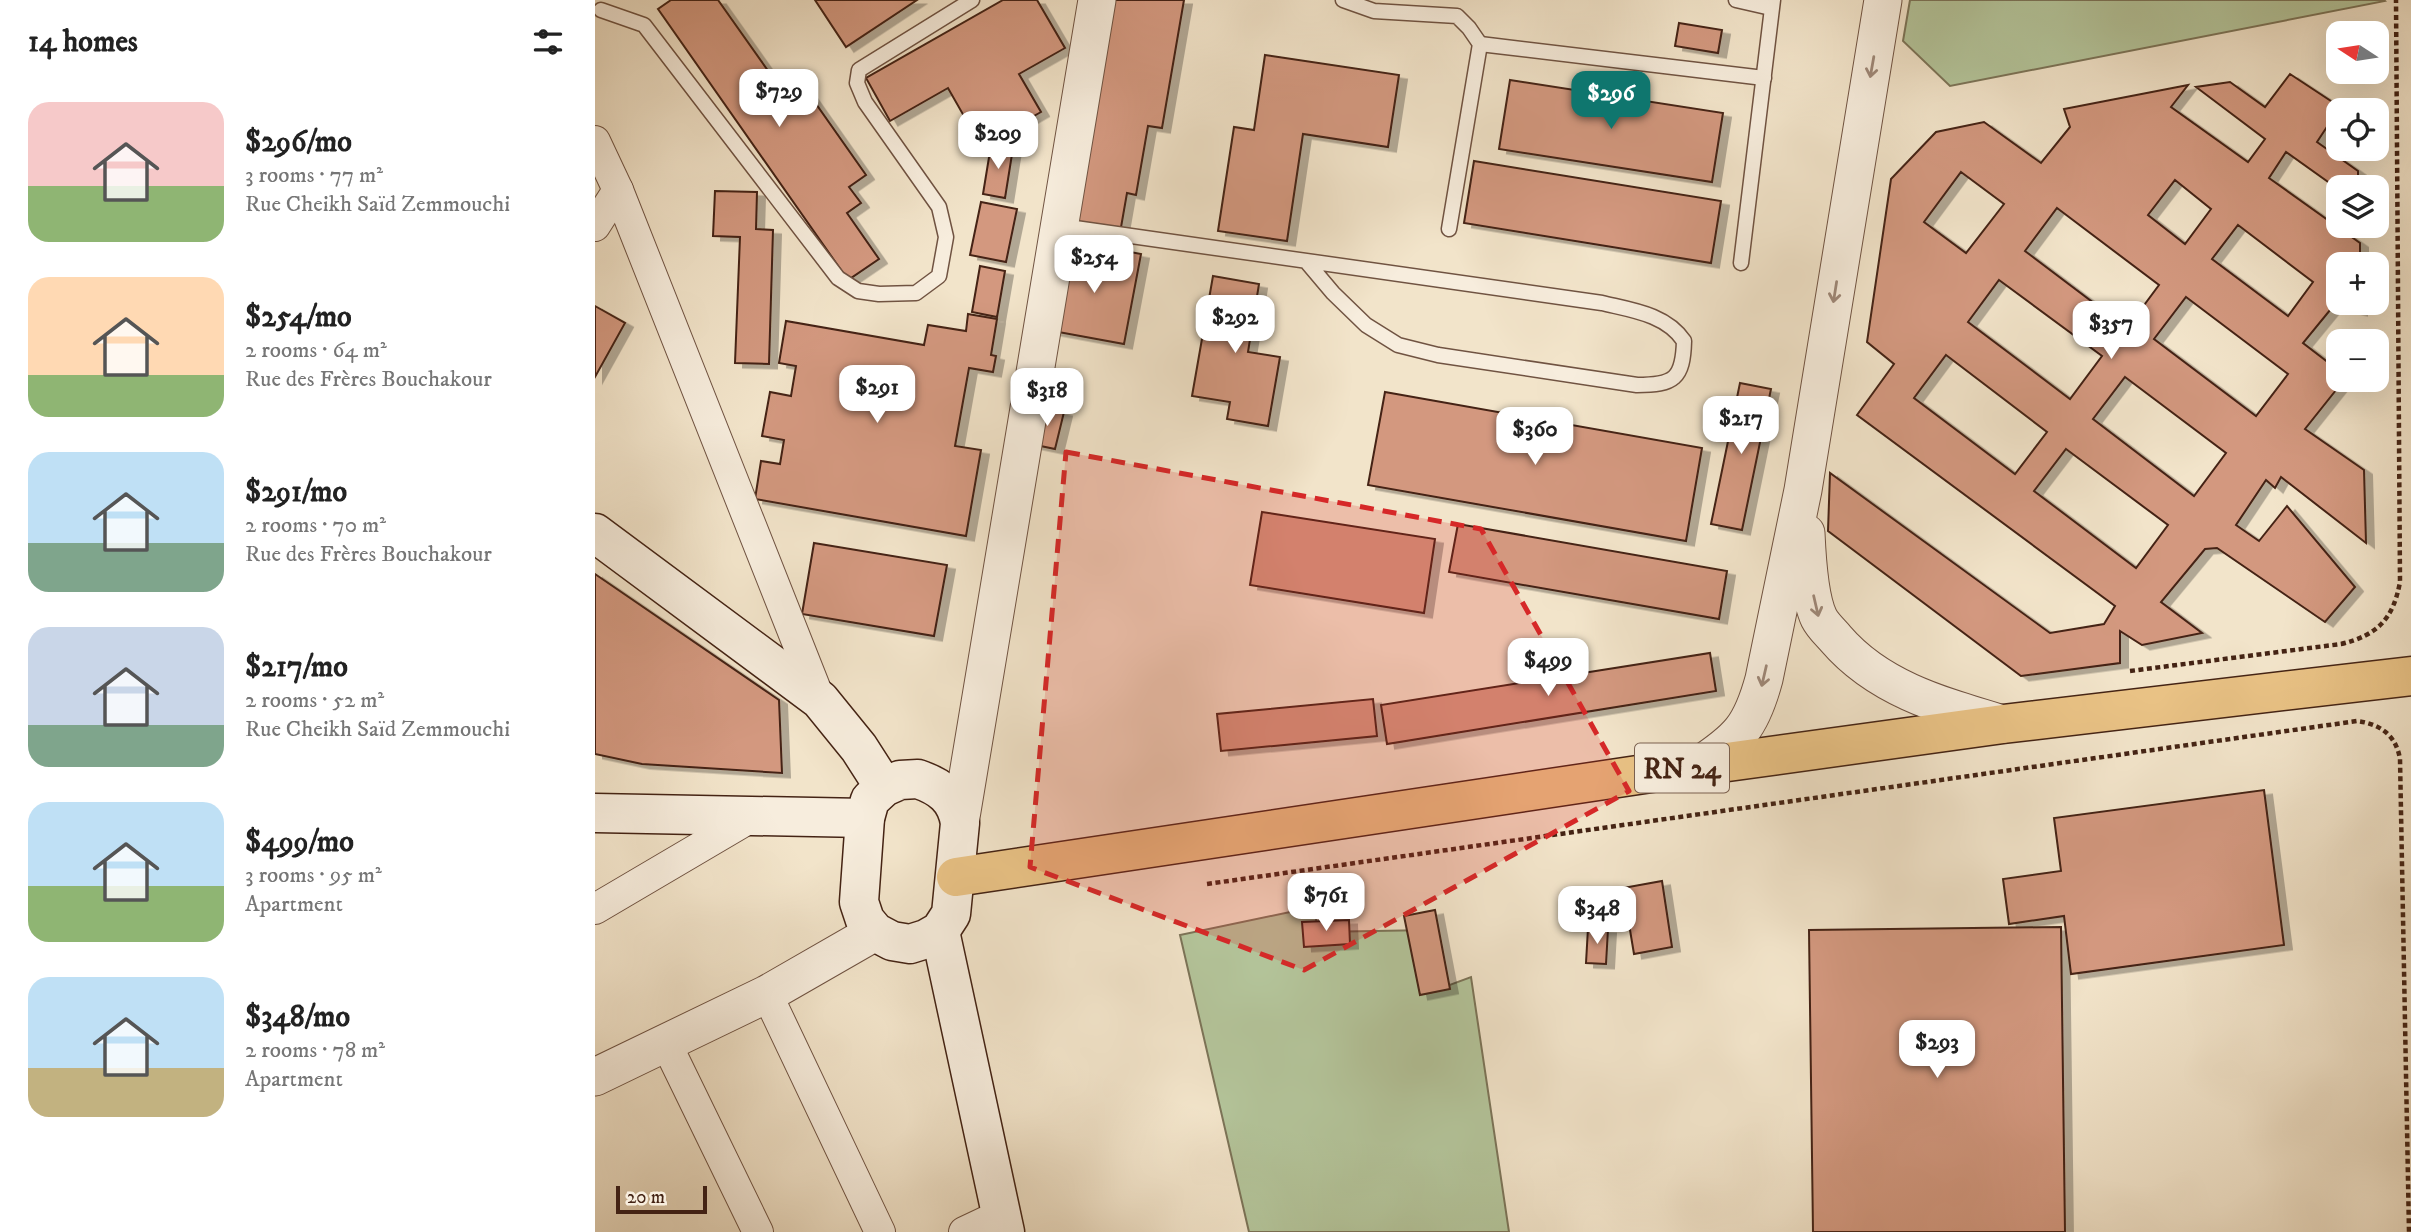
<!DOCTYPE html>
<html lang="en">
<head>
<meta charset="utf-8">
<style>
  :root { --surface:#fff; --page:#f2f2f2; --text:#222; --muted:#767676; --accent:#0f766e }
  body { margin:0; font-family:"IM FELL DW Pica",serif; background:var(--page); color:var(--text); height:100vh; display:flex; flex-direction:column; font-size:26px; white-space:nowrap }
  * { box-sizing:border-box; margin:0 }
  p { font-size:23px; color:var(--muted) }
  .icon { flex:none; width:38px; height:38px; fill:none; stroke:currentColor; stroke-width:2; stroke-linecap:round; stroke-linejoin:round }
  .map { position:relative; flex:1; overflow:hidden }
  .drawer { display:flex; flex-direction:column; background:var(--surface); width:595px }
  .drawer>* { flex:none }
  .needle { width:46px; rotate:282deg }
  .tools { position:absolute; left:1731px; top:21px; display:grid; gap:14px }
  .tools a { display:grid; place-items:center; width:63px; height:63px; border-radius:14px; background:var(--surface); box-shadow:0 7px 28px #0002; font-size:35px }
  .scale { position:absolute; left:21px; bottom:18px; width:91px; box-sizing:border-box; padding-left:7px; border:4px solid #442314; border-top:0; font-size:19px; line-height:24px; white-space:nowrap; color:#442314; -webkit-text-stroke:5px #f7eddd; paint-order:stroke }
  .price { position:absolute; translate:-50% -60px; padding:0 16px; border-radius:14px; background:#fff; color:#222; font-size:23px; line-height:46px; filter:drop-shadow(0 2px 4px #0008) }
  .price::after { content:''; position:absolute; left:50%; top:42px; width:21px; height:16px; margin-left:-10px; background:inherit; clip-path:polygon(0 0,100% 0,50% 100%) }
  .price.selected { background:var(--accent); color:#fff }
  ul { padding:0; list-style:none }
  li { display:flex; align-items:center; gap:21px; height:175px; padding:0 28px }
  li span { display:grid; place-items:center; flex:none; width:196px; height:140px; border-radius:21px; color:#555 }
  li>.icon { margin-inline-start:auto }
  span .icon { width:84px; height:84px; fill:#fffc; stroke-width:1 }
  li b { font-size:30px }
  h2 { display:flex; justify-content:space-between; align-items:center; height:84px; padding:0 28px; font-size:30px }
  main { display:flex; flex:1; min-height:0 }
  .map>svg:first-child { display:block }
  .green { fill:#b4c59b; stroke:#7c7458; stroke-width:2 }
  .building { fill:#d3987f; stroke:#442314; stroke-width:2; fill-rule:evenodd; filter:url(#shadow) }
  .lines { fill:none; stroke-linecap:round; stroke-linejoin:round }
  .service-casing { stroke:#705342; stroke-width:17 }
  .minor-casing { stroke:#705342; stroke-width:32 }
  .tertiary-casing { stroke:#705342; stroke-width:39 }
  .secondary-casing { stroke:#442314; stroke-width:41 }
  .primary-casing { stroke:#442314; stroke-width:41 }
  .path { stroke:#442314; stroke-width:4.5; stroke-dasharray:5 3.5; stroke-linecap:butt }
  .service { stroke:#f7eddd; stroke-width:14 }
  .minor { stroke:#f7eddd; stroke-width:30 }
  .tertiary { stroke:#f7eddd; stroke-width:37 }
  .secondary { stroke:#f7eddd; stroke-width:38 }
  .primary { stroke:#e9c285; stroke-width:38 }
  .oneway { stroke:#9e8878 }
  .marked { fill:#d62828; fill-opacity:0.2; stroke:#d62828; stroke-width:5; stroke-dasharray:14 9; stroke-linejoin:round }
  .labels { text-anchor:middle; stroke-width:5; stroke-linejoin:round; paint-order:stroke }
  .shield { fill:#f7eddd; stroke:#7a6050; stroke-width:2 }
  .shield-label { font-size:28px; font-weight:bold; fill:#442314 }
</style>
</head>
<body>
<main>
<section class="drawer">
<h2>14 homes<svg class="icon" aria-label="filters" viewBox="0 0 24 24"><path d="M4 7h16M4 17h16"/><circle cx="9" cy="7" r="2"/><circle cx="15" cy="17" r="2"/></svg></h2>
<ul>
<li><span style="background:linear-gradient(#f6c9c9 60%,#8fb573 0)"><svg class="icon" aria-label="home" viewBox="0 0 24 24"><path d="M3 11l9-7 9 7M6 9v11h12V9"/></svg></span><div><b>$296/mo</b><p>3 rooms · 77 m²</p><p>Rue Cheikh Saïd Zemmouchi</p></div></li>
<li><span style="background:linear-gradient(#ffd9b3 70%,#8fb573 0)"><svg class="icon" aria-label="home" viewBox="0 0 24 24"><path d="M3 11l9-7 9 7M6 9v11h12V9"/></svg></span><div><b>$254/mo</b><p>2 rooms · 64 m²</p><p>Rue des Frères Bouchakour</p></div></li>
<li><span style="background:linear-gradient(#bfe0f5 65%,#7fa58c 0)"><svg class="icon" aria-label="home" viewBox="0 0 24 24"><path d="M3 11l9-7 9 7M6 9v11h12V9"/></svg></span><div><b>$291/mo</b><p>2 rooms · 70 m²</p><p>Rue des Frères Bouchakour</p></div></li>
<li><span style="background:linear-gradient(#c9d6e8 70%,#7fa58c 0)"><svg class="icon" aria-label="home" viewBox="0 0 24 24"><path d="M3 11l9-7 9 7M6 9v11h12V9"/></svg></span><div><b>$217/mo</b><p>2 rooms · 52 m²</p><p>Rue Cheikh Saïd Zemmouchi</p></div></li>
<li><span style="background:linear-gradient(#bfe0f5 60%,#8fb573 0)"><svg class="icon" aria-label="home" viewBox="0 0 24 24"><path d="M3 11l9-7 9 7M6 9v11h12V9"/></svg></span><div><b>$499/mo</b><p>3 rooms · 95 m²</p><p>Apartment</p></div></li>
<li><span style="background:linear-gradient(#bfe0f5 65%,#c2b280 0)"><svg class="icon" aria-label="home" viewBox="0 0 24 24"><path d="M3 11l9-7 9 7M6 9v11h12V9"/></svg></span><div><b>$348/mo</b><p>2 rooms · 78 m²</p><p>Apartment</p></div></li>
</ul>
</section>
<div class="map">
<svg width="1816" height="1232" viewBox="0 0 1816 1232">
  <defs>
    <filter id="shadow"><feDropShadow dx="8" dy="4.5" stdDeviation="0" flood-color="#0004"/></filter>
  </defs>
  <rect width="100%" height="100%" fill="#f2e4ca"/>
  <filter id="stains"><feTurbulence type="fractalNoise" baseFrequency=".00286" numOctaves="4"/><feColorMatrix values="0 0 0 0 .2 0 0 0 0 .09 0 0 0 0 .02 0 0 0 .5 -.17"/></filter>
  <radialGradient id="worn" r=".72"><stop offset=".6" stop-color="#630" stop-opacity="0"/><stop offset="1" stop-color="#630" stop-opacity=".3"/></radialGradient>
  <!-- green -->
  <g class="green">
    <path d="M1315,0H1789L1790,1L1355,86L1308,41Z"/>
    <path d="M719,907L723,932L835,930L844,989L876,977L914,1232H654L585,935Z"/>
  </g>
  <!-- building -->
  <g class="building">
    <path d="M76,0H123L198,106L214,94L271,175L254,187L266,203L252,213L284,259L253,280L63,9Z"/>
    <path d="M220,0H322L251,47Z"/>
    <path d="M408,0H442L470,48L424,74L446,112L386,146L353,88L295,121L271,78Z"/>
    <path d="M513,0H589L567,128L553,126L541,195L532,193L525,233L451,221Z"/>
    <path d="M1084,23L1127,30L1123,53L1080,46Z"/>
    <path d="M670,55L804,75L793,147L708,134L692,241L623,231L639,127L659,130Z"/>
    <path d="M1695,74L1745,107L1722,142L1763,171V187L1743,189L1691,152L1674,178L1765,243V264H1743V303H1764V311L1740,304L1708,343L1743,370V380H1749L1710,429L1769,470L1771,543L1686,477L1680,488L1671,480L1641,525L1664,541L1692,506L1760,587L1730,622L1622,548L1610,549L1566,602L1607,633L1547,645L1525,631V663L1426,676L1233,531L1235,473L1455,633L1509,624L1520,606L1262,415L1299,364L1272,342L1296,179L1341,132L1389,122L1446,163L1475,127L1469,109L1593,85L1576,107L1653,162L1670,139L1601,87L1635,82L1670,107ZM1366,172L1409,204L1371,253L1329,222ZM1580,180L1616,209L1590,244L1553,215ZM1462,208L1564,285L1532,328L1430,251ZM1643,225L1718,282L1693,316L1617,259ZM1404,280L1507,356L1475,399L1373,322ZM1591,297L1693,374L1661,416L1559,339ZM1351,355L1452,432L1420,474L1319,398ZM1530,377L1631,453L1599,496L1498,419ZM1471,449L1573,525L1541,568L1439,491Z"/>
    <path d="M915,80L1128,113L1117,182L904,149Z"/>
    <path d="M396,145L418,148L410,198L388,194Z"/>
    <path d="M879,161L1126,201L1116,263L869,223Z"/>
    <path d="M120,191L162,192L161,229L178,230L174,364L140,363L145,237L118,236Z"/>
    <path d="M386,202L422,209L411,262L375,255Z"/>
    <path d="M488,243L546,254L529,344L447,329L460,263L483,267Z"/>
    <path d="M385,266L410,271L402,317L377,312Z"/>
    <path d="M618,276L664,284L653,352L685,357L673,426L632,419L635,402L597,396Z"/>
    <path d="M0,306L30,323L0,377Z"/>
    <path d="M373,314L402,319L396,355L401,356L398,372L374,368L360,446L386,450L371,536L160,499L166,461L185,464L189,440L167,436L175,392L196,396L201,366L184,363L191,321L329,345L333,325L371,331Z"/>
    <path d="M1145,383L1176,389L1147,530L1116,524Z"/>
    <path d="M790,392L1107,448L1091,541L773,485Z"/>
    <path d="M445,407L469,412L460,449L436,444Z"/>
    <path d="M667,512L840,539L829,613L655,585Z"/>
    <path d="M863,524L1132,571L1124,619L854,572Z"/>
    <path d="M219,543L352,565L339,636L207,614Z"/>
    <path d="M0,574L184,700L187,773L47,764L0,754Z"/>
    <path d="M1115,653L1121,691L792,744L786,705Z"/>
    <path d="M778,699L782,736L626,751L622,714Z"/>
    <path d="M1669,790L1689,945L1476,974L1469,916L1414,924L1408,879L1466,871L1459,818Z"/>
    <path d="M1067,881L1077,947L1039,954L1028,888Z"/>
    <path d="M840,910L855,989L825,995L809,916Z"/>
    <path d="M754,920L755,944L709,947L707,922Z"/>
    <path d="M1466,927L1470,1232H1218L1214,930Z"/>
    <path d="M993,928L1013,929L1011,964L991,963Z"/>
  </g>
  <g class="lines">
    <!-- service casing -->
    <g class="service-casing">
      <g id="service">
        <path d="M748,0L779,11L862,16L874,28L885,44L854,229"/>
        <path d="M1141,0L1176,8"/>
        <path d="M6,10L49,25L243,278L263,291L284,294L321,293L344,276L351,237L344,207L270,102L262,83L264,70L377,0"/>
        <path d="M885,44L1169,78"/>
        <path d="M466,226L1007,303C1036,310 1071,314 1089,341C1088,379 1079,385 1042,385L843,355L803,345L771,325L738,293L711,261"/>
        <path d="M1146,263L1178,0"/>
      </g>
    </g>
    <!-- minor casing -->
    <g class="minor-casing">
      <g id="minor">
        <path d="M0,141L23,190L225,700"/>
        <path d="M0,226L23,190"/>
        <path d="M0,909L158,816"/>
        <path d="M172,994L285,1232"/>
        <path d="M71,1043L163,1232"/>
        <path d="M369,1232L405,1215"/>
      </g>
    </g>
    <!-- tertiary casing -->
    <g class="tertiary-casing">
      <g id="tertiary">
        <path d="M1211,533C1212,556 1214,597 1224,618C1228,626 1236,633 1241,639C1284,689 1347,706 1408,724"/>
        <path d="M1103,766C1144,739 1156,727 1169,679L1208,490L1288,0"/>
        <path d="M365,823L502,0"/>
        <path d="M0,1077L172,994L280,932"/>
      </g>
    </g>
    <!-- secondary casing -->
    <g class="secondary-casing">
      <g id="secondary">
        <path d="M0,533L225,700L264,748L289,787"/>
        <path d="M323,779C346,787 361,798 365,823L356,914L345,931L331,939L315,944L297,941L280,932L270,920L264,902L270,818L275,800L289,787L305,780Z"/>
        <path d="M0,813L270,818"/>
        <path d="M345,931L410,1232"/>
      </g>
    </g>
    <!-- primary casing -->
    <g class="primary-casing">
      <path id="primary" d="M361,877L1103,766L1408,724L1816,676"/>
    </g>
    <!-- path -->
    <g class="path">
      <path d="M1535,671L1746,644C1783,635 1798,619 1805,582L1801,0"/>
      <path d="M612,884L1762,721C1785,724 1801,735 1805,759L1814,1232"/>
    </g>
    <!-- service -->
    <use href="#service" class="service"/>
    <!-- minor -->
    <use href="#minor" class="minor"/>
    <!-- tertiary -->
    <use href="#tertiary" class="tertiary"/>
    <!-- secondary -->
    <use href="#secondary" class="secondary"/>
    <!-- primary -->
    <use href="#primary" class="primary"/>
  </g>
  <!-- one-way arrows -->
  <defs><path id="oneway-shaft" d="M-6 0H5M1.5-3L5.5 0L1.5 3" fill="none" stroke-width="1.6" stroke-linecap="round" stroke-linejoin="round" transform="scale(1.75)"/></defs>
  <g class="oneway">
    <use href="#oneway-shaft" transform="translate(1277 67) rotate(100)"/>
    <use href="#oneway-shaft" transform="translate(1240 292) rotate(99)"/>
    <use href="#oneway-shaft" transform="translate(1221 606) rotate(77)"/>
    <use href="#oneway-shaft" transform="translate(1169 676) rotate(103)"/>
  </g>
  <!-- marked area -->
  <path class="marked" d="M471,452L886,529L1034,791L709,970L435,867Z"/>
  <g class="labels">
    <!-- shield labels -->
    <rect class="shield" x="1040" y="743.5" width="94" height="49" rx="5"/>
    <g class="shield-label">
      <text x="1087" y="778">RN 24</text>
    </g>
  </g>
  <rect width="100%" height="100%" filter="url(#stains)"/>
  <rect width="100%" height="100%" fill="url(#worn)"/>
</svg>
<div class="tools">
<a><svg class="needle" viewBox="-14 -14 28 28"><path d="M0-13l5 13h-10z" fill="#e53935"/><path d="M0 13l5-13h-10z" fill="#767676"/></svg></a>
<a><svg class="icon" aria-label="locate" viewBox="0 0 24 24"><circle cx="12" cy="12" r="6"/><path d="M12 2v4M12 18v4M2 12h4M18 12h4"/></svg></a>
<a><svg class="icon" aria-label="layers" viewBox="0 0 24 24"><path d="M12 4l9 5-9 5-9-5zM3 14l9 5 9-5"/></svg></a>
<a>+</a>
<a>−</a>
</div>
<div class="scale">20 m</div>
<b class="price" style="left:184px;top:129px">$729</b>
<b class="price selected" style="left:1016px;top:131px">$296</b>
<b class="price" style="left:403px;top:171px">$209</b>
<b class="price" style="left:499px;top:295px">$254</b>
<b class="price" style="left:640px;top:355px">$292</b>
<b class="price" style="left:1516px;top:361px">$357</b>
<b class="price" style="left:282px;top:425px">$291</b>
<b class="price" style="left:452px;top:428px">$318</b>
<b class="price" style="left:1146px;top:456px">$217</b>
<b class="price" style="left:940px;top:467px">$360</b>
<b class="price" style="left:953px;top:698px">$499</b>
<b class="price" style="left:731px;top:933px">$761</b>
<b class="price" style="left:1002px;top:946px">$348</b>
<b class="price" style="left:1342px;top:1080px">$293</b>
</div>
</main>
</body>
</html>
